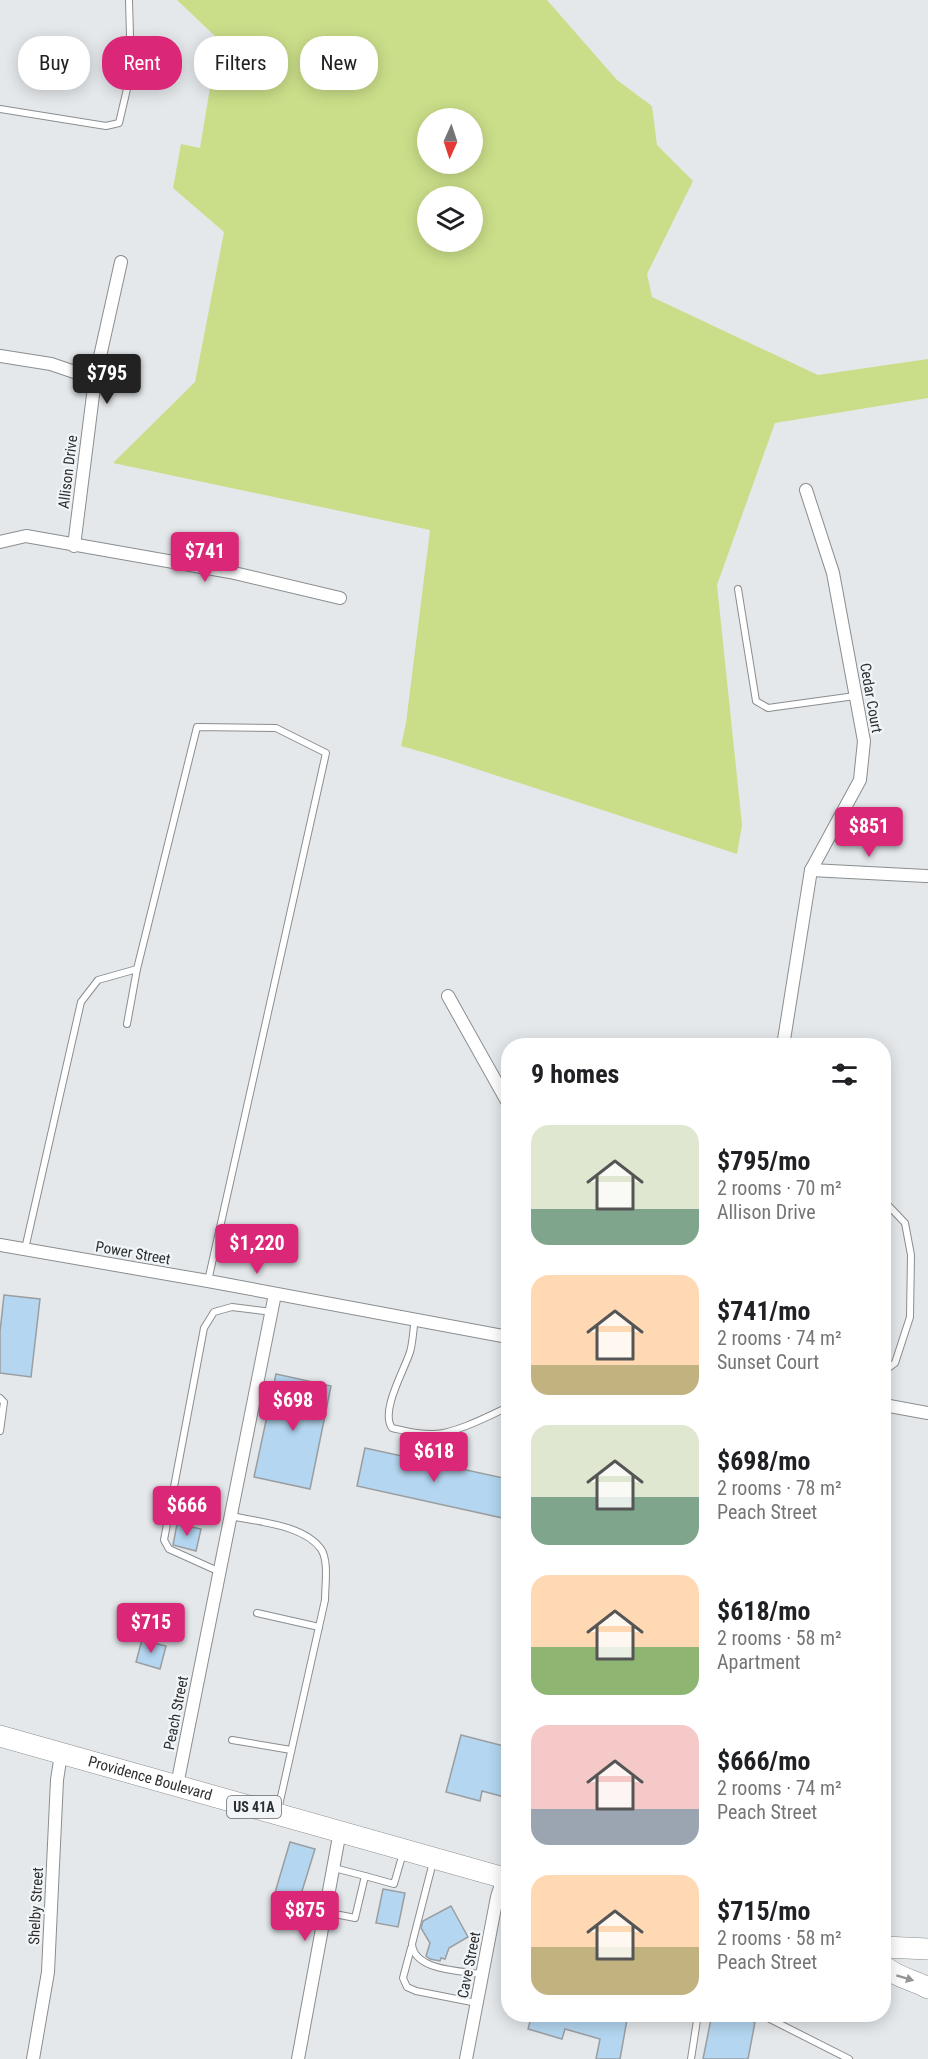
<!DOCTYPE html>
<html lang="en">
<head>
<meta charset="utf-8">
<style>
  :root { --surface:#fff; --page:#f6f6f6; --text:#202124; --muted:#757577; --accent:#db2777 }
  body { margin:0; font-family:"Roboto Condensed",sans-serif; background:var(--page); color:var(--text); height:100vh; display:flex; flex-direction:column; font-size:22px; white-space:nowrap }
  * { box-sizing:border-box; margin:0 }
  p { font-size:20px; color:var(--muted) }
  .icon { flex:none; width:33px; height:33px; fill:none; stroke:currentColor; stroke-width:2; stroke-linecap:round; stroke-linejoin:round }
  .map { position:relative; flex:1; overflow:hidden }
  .side { position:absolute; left:501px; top:1038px; width:390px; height:984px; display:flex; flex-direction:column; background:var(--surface); border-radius:24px; box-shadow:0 3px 15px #0003 }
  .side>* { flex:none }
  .hud { position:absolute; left:18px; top:36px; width:393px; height:54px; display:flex; gap:12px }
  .needle { width:39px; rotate:183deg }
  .fabs { position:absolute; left:417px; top:108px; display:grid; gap:12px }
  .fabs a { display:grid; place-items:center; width:66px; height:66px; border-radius:50%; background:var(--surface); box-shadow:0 3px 15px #0003; font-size:30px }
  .price { position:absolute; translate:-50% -51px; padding:0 14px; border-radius:6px; background:var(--accent); color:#fff; font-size:20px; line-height:39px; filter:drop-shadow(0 2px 3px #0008) }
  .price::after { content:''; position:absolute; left:50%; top:36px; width:18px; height:14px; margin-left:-9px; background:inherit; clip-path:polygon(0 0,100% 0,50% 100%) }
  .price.selected { background:#222; color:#fff }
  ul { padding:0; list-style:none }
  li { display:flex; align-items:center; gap:18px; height:150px; padding:0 30px }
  li span { display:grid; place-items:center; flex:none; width:168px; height:120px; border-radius:18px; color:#555 }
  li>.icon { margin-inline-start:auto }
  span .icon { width:72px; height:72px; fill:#fffc; stroke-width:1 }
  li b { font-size:26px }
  h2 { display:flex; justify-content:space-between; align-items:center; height:72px; padding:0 30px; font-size:26px }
  .pill { padding:0 21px; border-radius:24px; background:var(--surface); box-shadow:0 3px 15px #0003; font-size:21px; line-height:54px }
  .pill.selected { background:var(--accent); color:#fff }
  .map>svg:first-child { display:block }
  .green { fill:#cade89; fill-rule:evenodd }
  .building { fill:#b4d6f0; stroke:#9a9ea0; stroke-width:1.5 }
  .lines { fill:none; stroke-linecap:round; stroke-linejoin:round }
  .service-casing { stroke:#8a8e90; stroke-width:8 }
  .minor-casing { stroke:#8a8e90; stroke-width:14 }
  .trunk-casing { stroke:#8a8e90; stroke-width:22 }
  .service { stroke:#fff; stroke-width:6 }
  .minor { stroke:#fff; stroke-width:12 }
  .trunk { stroke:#fff; stroke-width:21 }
  .oneway { fill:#969697 }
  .labels { text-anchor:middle; stroke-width:4.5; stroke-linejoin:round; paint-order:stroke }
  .shield { fill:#f1f5f8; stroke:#676a6b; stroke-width:1.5 }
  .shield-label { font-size:14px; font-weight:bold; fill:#2c2e2f }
  .street-label { font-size:15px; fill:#2c2e2f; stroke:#f1f5f8 }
</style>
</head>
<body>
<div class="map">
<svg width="928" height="2059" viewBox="0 0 928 2059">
  <rect width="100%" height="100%" fill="#e4e8eb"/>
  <!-- green -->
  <path class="green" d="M177,0H547L617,80L652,106L657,145L693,181L647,274L652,297L818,375L928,359V398L775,423L717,585L742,825L737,854L443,758L401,746L406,723L430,530L113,463L195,382L224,232L173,188L181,144L200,148L218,39ZM472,118V164H428V118ZM428,196H472V242H428Z"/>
  <!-- building -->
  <g class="building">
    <path d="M4,1295L40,1299L31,1377L0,1373V1332Z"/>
    <path d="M276,1374L331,1386L310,1489L254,1477Z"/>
    <path d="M365,1448L508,1479L507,1519L357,1486Z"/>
    <path d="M177,1524L201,1529L196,1551L173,1545Z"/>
    <path d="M142,1640L166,1646L160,1669L136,1662Z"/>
    <path d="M461,1735L508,1747V1798L482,1791L480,1801L446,1792Z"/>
    <path d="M290,1842L315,1849L298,1904L274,1896Z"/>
    <path d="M383,1889L405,1893L398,1927L376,1923Z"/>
    <path d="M451,1906L468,1937L449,1948L445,1959L441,1958L440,1961L430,1959L426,1956L430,1943L421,1928L423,1921Z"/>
    <path d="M532,2014H628L620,2059H596L600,2039L565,2029L562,2039L528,2029Z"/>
    <path d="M712,2014L755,2022L748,2059H703Z"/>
  </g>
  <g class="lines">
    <!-- service casing -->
    <g class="service-casing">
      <g id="service">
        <path d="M0,109L106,126L119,123L131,72L129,0"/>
        <path d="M738,589L756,701L768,708L855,696"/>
        <path d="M127,1024L137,969L197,727L276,728L326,753L208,1281"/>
        <path d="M884,1201L905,1223L911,1255L910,1317L895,1363L884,1371"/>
        <path d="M25,1249L81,1002L98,980L137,969"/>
        <path d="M415,1319C413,1330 413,1342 410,1352C404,1371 380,1411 392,1428C406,1431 419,1435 434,1434C454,1434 489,1416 508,1407"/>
        <path d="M0,1398L4,1402L0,1431"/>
        <path d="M231,1516C259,1522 304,1525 321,1549C329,1561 325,1585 325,1600L278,1810"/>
        <path d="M220,1572L169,1549L164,1540L204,1328L214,1312L232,1307L272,1312"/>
        <path d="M257,1613L319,1627"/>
        <path d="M232,1740L291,1750"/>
        <path d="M433,1862L412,1944C414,1971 462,1971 482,1974"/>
        <path d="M334,1868L365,1876"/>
        <path d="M325,1912L355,1918L365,1876L394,1884L403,1853"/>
        <path d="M411,1948L403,1978L407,1987L416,1991L477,2003"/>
        <path d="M760,2014L849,2059"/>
        <path d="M691,2059L698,2014"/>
      </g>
    </g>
    <!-- minor casing -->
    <g class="minor-casing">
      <g id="minor">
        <path d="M0,356L51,364L95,379"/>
        <path d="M0,542L26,536L230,572L340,598"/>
        <path d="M74,546L95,379L121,262"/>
        <path d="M811,870L926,876"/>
        <path d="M448,996L508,1103"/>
        <path d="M783,1046L811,870L860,780L864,741L833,573L806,490"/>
        <path d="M0,1245L208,1281L508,1337"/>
        <path d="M884,1405L928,1413"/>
        <path d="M177,1785L275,1294"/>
        <path d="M33,2059L48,1972L57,1780L61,1754"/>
        <path d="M298,2059L340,1831"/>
        <path d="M466,2059L497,1897L503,1878"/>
      </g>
    </g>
    <!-- trunk casing -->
    <g class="trunk-casing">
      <g id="trunk">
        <path id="s1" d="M0,1736L508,1879"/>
        <path d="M884,1947L928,1949"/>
        <path d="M884,1966C896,1977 913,1980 928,1988"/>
      </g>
    </g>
    <!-- service -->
    <use href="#service" class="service"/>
    <!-- minor -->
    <use href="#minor" class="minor"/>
    <!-- trunk -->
    <use href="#trunk" class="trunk"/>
  </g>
  <!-- one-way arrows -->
  <defs><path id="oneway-solid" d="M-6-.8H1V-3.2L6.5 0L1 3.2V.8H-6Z" transform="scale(1.5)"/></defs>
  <use class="oneway" href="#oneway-solid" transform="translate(905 1978) rotate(17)"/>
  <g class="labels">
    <!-- shield labels -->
    <rect class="shield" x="227" y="1796" width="54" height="22" rx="4.5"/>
    <g class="shield-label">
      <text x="254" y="1812">US 41A</text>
    </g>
    <!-- street labels -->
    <g class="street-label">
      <text transform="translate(68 472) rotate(-83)" y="5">Allison Drive</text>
      <text transform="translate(871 698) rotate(80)" y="5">Cedar Court</text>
      <text transform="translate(133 1253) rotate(10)" y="5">Power Street</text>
      <text transform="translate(176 1713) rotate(-79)" y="5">Peach Street</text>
      <text dy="5" stroke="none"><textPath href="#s1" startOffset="156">Providence Boulevard</textPath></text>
      <text transform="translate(36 1906) rotate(-87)" y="5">Shelby Street</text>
      <text transform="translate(469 1965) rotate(-79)" y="5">Cave Street</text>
    </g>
  </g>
</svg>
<div class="fabs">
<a><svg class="needle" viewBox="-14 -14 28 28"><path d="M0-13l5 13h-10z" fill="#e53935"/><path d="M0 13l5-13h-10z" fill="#757577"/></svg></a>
<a><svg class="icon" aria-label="layers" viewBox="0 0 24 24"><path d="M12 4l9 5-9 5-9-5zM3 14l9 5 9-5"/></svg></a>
</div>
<b class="price selected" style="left:107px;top:405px">$795</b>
<b class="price" style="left:205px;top:583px">$741</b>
<b class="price" style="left:869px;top:858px">$851</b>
<b class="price" style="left:257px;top:1275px">$1,220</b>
<b class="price" style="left:293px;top:1432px">$698</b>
<b class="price" style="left:434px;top:1483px">$618</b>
<b class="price" style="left:187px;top:1537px">$666</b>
<b class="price" style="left:151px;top:1654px">$715</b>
<b class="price" style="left:305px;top:1942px">$875</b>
<div class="hud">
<a class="pill">Buy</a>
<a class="pill selected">Rent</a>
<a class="pill">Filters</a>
<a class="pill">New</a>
</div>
<section class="side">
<h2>9 homes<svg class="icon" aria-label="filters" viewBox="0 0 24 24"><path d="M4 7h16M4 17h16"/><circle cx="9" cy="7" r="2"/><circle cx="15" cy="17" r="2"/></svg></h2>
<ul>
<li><span style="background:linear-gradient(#dfe7d0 70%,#7fa58c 0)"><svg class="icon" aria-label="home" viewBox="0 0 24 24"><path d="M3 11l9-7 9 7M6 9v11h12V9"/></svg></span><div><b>$795/mo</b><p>2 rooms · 70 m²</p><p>Allison Drive</p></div></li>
<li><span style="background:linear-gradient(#ffd9b3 75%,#c2b280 0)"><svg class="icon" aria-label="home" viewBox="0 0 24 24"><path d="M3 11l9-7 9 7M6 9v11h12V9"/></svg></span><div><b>$741/mo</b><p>2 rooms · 74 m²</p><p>Sunset Court</p></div></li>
<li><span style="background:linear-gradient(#dfe7d0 60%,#7fa58c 0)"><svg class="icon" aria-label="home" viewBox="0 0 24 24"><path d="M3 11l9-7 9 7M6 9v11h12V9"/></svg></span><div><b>$698/mo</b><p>2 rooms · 78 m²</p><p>Peach Street</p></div></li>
<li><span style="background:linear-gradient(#ffd9b3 60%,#8fb573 0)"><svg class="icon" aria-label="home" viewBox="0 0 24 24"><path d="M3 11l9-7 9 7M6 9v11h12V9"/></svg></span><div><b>$618/mo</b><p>2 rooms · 58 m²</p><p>Apartment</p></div></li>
<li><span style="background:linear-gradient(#f6c9c9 70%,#9aa5b1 0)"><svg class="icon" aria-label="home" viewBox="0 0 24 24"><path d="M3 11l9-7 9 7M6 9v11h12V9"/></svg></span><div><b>$666/mo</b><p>2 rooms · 74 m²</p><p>Peach Street</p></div></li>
<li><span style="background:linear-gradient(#ffd9b3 60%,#c2b280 0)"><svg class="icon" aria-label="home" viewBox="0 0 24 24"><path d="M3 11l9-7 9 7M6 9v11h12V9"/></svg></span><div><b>$715/mo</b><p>2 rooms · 58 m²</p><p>Peach Street</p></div></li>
</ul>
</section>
</div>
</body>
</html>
